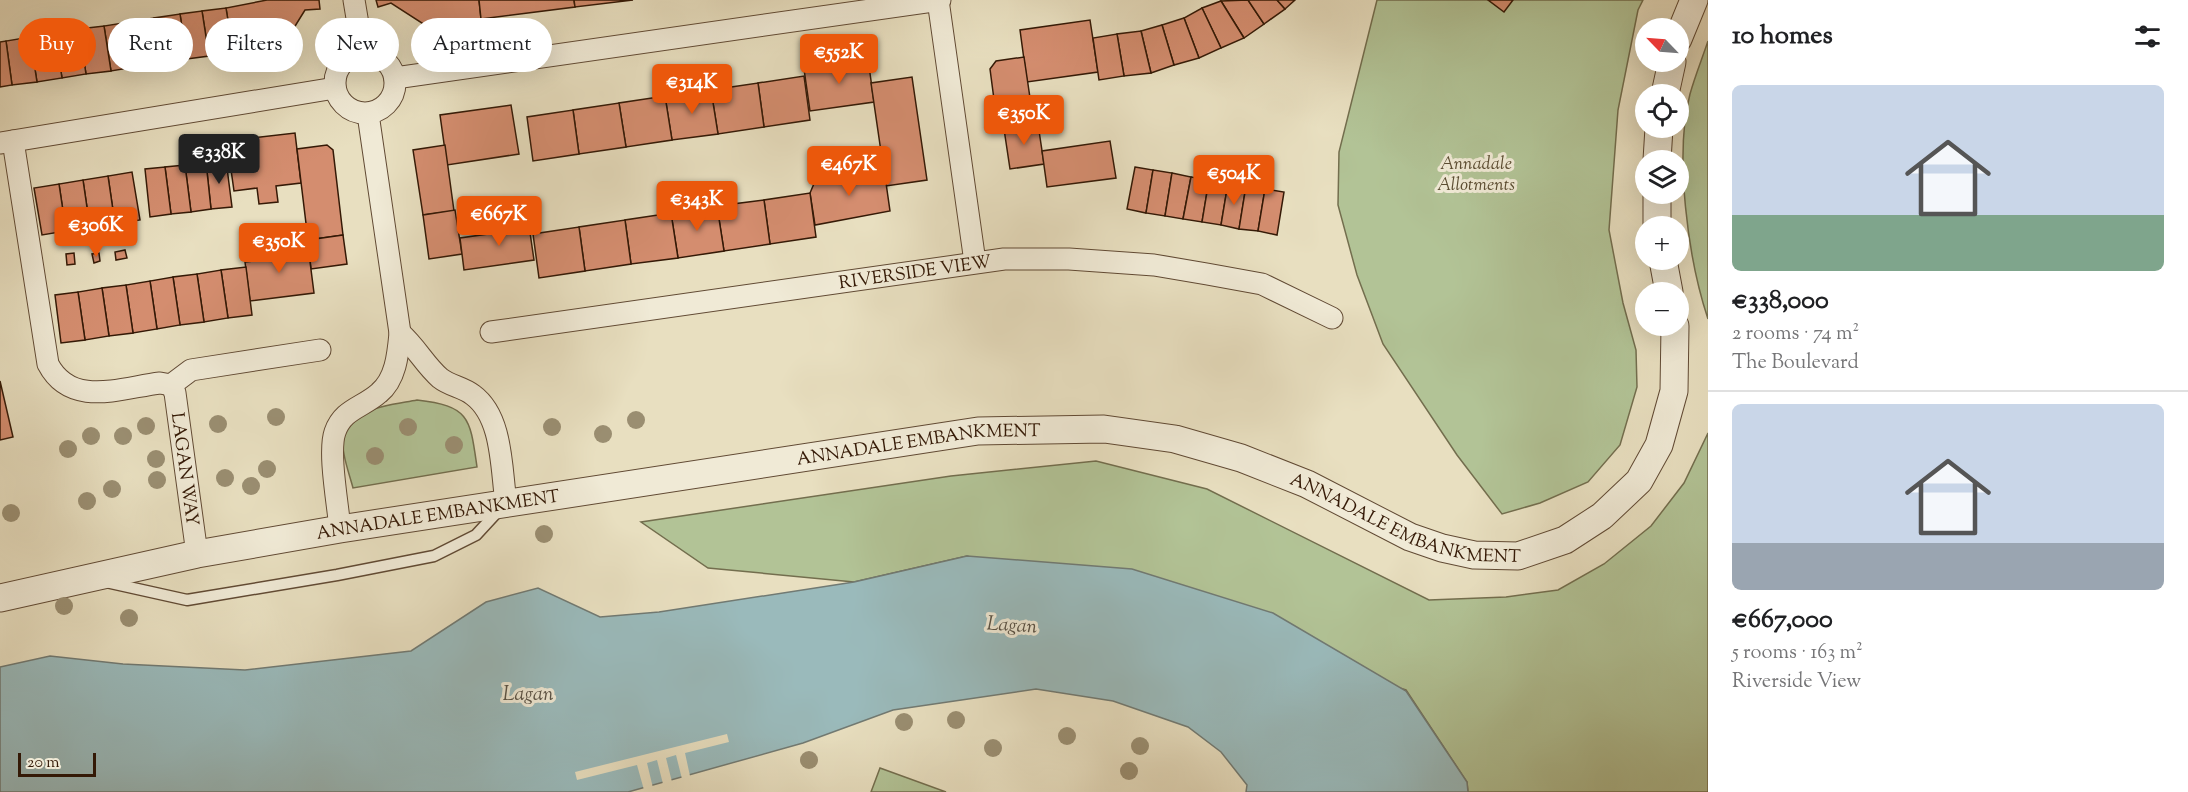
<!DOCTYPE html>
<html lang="en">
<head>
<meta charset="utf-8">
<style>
  :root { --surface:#fff; --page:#f6f6f6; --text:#202124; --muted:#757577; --line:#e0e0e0; --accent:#ea580c }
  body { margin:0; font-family:"Sorts Mill Goudy",serif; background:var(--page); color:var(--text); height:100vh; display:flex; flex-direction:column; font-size:22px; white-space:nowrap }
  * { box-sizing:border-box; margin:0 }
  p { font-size:20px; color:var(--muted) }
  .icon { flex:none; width:33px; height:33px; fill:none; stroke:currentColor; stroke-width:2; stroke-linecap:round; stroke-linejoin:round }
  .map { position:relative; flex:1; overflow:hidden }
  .side { display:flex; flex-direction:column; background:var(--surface); width:480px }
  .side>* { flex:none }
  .hud { position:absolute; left:18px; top:18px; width:570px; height:54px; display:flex; gap:12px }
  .needle { width:39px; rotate:295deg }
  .fabs { position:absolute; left:1635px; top:18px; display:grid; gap:12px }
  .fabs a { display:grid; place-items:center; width:54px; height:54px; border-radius:50%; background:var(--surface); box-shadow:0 6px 24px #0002; font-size:30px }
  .scale { position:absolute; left:18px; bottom:15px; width:78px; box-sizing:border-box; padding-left:6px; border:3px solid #341906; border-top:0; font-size:16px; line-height:21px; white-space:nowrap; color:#341906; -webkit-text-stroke:4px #f0ead6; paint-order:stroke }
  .price { position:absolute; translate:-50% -51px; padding:0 14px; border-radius:6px; background:var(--accent); color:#fff; font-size:20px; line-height:39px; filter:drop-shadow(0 2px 3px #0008) }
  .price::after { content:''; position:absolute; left:50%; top:36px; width:18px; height:14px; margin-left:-9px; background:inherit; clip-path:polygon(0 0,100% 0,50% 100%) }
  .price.current { background:#222; color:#fff }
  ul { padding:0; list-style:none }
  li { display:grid; align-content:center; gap:12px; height:318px; padding:0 24px }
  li+li { border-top:2px solid var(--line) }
  li span { display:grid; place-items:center; height:186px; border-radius:9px; color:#555 }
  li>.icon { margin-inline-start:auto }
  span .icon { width:108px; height:108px; fill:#fffc; stroke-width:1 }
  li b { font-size:26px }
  h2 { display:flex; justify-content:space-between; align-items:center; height:72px; padding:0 24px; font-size:26px }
  .pill { padding:0 21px; border-radius:27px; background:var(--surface); box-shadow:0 6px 24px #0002; font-size:21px; line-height:54px }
  .pill.current { background:var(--accent); color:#fff }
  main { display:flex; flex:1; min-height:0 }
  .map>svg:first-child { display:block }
  .green { fill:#b2c396; stroke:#736e4e; stroke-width:1.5 }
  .water { fill:#9ababb; stroke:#717a73; stroke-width:1.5 }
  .pier { fill:#e8dfc0 }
  .building { fill:#d48d6f; stroke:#341906; stroke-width:1.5 }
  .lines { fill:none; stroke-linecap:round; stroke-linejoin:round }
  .service-casing { stroke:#614a34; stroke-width:13 }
  .minor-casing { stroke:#614a34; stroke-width:23 }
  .tertiary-casing { stroke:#614a34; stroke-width:29 }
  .service { stroke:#f0ead6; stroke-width:10 }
  .minor { stroke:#f0ead6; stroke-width:21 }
  .tertiary { stroke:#f0ead6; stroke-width:27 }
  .tree { fill:#9a8e71 }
  .labels { text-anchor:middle; stroke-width:6; stroke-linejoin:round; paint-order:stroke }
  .park-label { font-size:18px; font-style:italic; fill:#5a4c31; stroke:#f0ead6 }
  .street-label { font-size:18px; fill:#341906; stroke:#f0ead6 }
  .water-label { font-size:20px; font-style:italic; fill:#585145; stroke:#f0ead6 }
</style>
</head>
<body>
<main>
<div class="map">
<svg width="1708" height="792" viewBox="0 0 1708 792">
  <rect width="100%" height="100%" fill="#e8dfc0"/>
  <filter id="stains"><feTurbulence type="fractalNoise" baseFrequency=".00333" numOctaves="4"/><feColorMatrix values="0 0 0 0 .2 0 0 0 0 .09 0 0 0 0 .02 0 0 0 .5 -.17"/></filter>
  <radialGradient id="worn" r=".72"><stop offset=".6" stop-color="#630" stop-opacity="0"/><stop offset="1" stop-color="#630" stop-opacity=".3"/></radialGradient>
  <!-- green -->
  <g class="green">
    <path d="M1377,0H1643L1638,10L1618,110L1609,230L1623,303L1636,350L1637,387L1620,445L1588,482L1540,503L1502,514L1457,455L1383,344L1357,275L1338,205L1339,152Z"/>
    <path d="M1708,41V319C1688,259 1674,155 1690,94C1695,76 1702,59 1708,41Z"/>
    <path d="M417,400C470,406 470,418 477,467L353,488C350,476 341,452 343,441C347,407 392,405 417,400Z"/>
    <path d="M1708,433V792H1468L1467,782L1406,690L967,556L854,582L708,568L641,522L951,476L1096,461L1207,489L1429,600L1506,597L1558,590L1604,564L1651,526L1684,483Z"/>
    <path d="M880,768L946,792H871Z"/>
  </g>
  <!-- water -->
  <path class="water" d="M967,556L1132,569L1273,613L1406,691L1467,782L1468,792H1246L1247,785L1221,752L1188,727L1113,701L1036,689L893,710L803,743L628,792H0V667L50,656L123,664L245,670L411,651L486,602L538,588L600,617L659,612L854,582Z"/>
  <!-- pier -->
  <path class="pier" d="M727,734L729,742L685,753L690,776L682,779L676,755L666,758L672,782L663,784L657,760L647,763L653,788L644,790L637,765L577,780L575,772Z"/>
  <!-- building -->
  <g class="building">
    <path d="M319,0L320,9L305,10L292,31L295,44L233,52L226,8L267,0Z"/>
    <path d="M376,0H479L481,19L428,27L391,3L378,7Z"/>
    <path d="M479,0H574L575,7L481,19Z"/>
    <path d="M574,0H633L575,7Z"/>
    <path d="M1248,0L1264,24L1244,38L1221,1Z"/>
    <path d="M1248,0H1277L1285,9L1264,24Z"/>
    <path d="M1277,0H1295L1285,9Z"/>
    <path d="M1488,0H1513L1504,12Z"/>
    <path d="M1221,1L1244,38L1221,48L1202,8Z"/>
    <path d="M226,8L233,52L209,56L202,11Z"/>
    <path d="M1202,8L1221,48L1199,58L1184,18Z"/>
    <path d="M202,11L209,56L187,59L180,14Z"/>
    <path d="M180,14L187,59L161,63L154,18Z"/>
    <path d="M154,18L161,63L135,67L129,22Z"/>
    <path d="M1184,18L1199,58L1174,65L1162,25Z"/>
    <path d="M1090,20L1098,72L1027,82L1020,30Z"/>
    <path d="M129,22L135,67L111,71L104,26Z"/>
    <path d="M1162,25L1174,65L1151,73L1141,31Z"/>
    <path d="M104,26L111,71L86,74L79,29Z"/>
    <path d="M79,29L86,74L62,78L55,33Z"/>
    <path d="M1141,31L1151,73L1124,76L1117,34Z"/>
    <path d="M55,33L62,78L37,82L30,37Z"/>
    <path d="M1117,34L1124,76L1099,80L1093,38Z"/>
    <path d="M30,37L37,82L12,85L6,41Z"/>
    <path d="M6,41L12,85L0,87V42Z"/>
    <path d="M1024,57L1034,125L998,130L990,69L996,61Z"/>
    <path d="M868,59L874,102L810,111L804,69Z"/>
    <path d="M804,76L810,120L764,127L758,83Z"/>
    <path d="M912,77L927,180L886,186L871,83Z"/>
    <path d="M758,83L764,127L718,134L711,90Z"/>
    <path d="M711,90L718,134L672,140L665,96Z"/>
    <path d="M665,96L672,140L626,147L619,103Z"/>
    <path d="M619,103L626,147L579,154L573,110Z"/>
    <path d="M511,105L519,154L447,165L440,115Z"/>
    <path d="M573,110L579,154L533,161L527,117Z"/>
    <path d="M1038,124L1044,164L1010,169L1004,129Z"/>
    <path d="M295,133L301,183L276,186L278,202L259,204L257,188L234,191L227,141Z"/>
    <path d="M1110,141L1116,178L1047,187L1042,151Z"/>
    <path d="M327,145L333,150L343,235L308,240L297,149Z"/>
    <path d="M445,145L454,211L423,215L413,150Z"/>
    <path d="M226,160L232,207L211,209L206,162Z"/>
    <path d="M206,162L211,209L191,212L185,165Z"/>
    <path d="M185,165L191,212L171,214L165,167Z"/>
    <path d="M165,167L171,214L150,217L145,169Z"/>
    <path d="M1135,167L1153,170L1146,213L1127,209Z"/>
    <path d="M884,169L890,211L815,225L810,193L816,179Z"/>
    <path d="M1153,170L1172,173L1165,216L1146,213Z"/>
    <path d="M132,172L140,220L115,224L108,176Z"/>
    <path d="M1172,173L1191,177L1183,219L1165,216Z"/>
    <path d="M108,176L115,224L90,228L83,180Z"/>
    <path d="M1191,177L1209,180L1202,222L1183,219Z"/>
    <path d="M83,180L90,228L66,231L59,184Z"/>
    <path d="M1209,180L1228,183L1221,225L1202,222Z"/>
    <path d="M1228,183L1246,186L1239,229L1221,225Z"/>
    <path d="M59,184L66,231L42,235L34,188Z"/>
    <path d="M1246,186L1265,189L1258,231L1239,229Z"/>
    <path d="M1265,189L1284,192L1277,235L1258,231Z"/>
    <path d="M810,193L816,237L770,244L764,200Z"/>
    <path d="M764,200L770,244L724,251L717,206Z"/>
    <path d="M717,206L724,251L678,258L671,213Z"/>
    <path d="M455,210L462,254L429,259L423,215Z"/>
    <path d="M671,213L678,258L631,264L625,220Z"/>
    <path d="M528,219L534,260L464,270L460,238L502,232L501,223Z"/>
    <path d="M625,220L631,264L585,271L579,227Z"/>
    <path d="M579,227L585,271L539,278L533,234Z"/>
    <path d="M343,235L347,264L311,269L308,240Z"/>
    <path d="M285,239L287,256L309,254L314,293L250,301L245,262L269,259L267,241Z"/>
    <path d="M125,250L127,258L116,260L115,252Z"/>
    <path d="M74,253L75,264L67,265L66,254Z"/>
    <path d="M99,253L100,261L94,263L92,254Z"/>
    <path d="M246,267L252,315L228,318L221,270Z"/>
    <path d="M221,270L228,318L204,322L197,274Z"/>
    <path d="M197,274L204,322L180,325L173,277Z"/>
    <path d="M173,277L180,325L157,329L150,281Z"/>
    <path d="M150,281L157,329L133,333L126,285Z"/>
    <path d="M126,285L133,333L109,336L102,288Z"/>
    <path d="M102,288L109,336L85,340L78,292Z"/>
    <path d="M78,292L85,340L61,343L55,295Z"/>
    <path d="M0,381L13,437L0,440Z"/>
  </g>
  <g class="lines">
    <!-- service casing -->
    <g class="service-casing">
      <path id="service" d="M106,582L187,600L337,575L434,556L476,535L500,509"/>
    </g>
    <!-- minor casing -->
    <g class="minor-casing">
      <g id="minor">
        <path d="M354,0L361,42L358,53"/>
        <path d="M938,0L975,262"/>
        <circle cx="365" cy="83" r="30"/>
        <path d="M395,78L940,0"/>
        <path id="s1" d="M13,141L48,364C71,408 120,388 160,383L171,385L175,393L197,554"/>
        <path d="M1,143L335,88"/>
        <path id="s2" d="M491,332L1004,259H1069L1154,265L1207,274L1262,284L1332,318"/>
        <path d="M400,333C416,347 425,365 440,378C450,386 463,387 473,395C503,417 501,469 506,502"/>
        <path d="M171,385L191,370L320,350"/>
        <path d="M340,529C338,505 328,452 335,432C343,409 362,408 379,393C396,379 398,354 400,333L368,114"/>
      </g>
    </g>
    <!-- tertiary casing -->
    <g class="tertiary-casing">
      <g id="tertiary">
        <path d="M1678,39L1694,0"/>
        <path d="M1665,94L1672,62"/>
        <path d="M1657,160L1659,128"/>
        <path d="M1657,194V226"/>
        <path d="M1663,260L1669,292"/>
        <path id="s3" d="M0,598L197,554L340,529L978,431L1104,429L1175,439L1241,458L1307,484L1410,537L1442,548L1474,555L1518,556L1565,540L1602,516L1639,481L1659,445L1674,391L1675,326"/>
      </g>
    </g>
    <!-- service -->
    <use href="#service" class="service"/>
    <!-- minor -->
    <use href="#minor" class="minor"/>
    <!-- tertiary -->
    <use href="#tertiary" class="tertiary"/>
  </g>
  <!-- trees -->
  <g class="tree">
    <circle cx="276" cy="417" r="9"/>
    <circle cx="636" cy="420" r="9"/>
    <circle cx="218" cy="424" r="9"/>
    <circle cx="146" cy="426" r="9"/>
    <circle cx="408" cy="427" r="9"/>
    <circle cx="552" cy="427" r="9"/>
    <circle cx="603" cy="434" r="9"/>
    <circle cx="91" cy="436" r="9"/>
    <circle cx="123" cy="436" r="9"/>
    <circle cx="454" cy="445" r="9"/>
    <circle cx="68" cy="449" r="9"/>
    <circle cx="375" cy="456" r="9"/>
    <circle cx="156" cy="459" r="9"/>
    <circle cx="267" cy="469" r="9"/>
    <circle cx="225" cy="478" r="9"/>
    <circle cx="157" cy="480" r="9"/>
    <circle cx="251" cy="486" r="9"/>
    <circle cx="112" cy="489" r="9"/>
    <circle cx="87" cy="501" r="9"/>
    <circle cx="11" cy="513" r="9"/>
    <circle cx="544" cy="534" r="9"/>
    <circle cx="64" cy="606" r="9"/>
    <circle cx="129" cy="618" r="9"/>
    <circle cx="956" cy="720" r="9"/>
    <circle cx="904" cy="722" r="9"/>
    <circle cx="1067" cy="736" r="9"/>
    <circle cx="1140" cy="746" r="9"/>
    <circle cx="993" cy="748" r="9"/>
    <circle cx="809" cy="760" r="9"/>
    <circle cx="1129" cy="771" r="9"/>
  </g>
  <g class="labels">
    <!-- park labels -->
    <g class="park-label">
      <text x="1476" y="169">Annadale<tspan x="1476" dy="21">Allotments</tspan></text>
    </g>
    <!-- street labels -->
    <g class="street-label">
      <text dy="6" stroke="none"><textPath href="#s2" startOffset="428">RIVERSIDE VIEW</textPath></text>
      <text dy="6" stroke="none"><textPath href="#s3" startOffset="932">ANNADALE EMBANKMENT</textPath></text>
      <text dy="6" stroke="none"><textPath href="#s1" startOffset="446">LAGAN WAY</textPath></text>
      <text dy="6" stroke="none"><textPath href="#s3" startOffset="1436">ANNADALE EMBANKMENT</textPath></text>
      <text dy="6" stroke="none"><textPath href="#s3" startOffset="446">ANNADALE EMBANKMENT</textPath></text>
    </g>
    <!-- water labels -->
    <g class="water-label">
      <text transform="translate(1012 624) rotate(4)" y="7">Lagan</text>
      <text x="528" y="700">Lagan</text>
    </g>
  </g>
  <rect width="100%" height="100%" filter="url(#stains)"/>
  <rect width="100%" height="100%" fill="url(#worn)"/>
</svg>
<div class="fabs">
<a><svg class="needle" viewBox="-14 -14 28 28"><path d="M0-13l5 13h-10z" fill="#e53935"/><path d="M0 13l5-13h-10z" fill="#757577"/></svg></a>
<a><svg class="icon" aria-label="locate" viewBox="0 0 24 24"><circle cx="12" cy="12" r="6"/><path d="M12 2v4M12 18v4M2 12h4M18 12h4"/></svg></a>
<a><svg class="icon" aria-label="layers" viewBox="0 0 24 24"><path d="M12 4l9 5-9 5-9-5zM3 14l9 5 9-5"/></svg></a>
<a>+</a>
<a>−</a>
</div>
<div class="scale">20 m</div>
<b class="price" style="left:839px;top:85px">€552K</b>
<b class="price" style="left:692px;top:115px">€314K</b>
<b class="price" style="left:1024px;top:146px">€350K</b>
<b class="price current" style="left:219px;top:185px">€338K</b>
<b class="price" style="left:849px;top:197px">€467K</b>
<b class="price" style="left:1234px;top:206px">€504K</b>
<b class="price" style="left:697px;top:232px">€343K</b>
<b class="price" style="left:499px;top:247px">€667K</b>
<b class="price" style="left:96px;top:258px">€306K</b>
<b class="price" style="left:279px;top:274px">€350K</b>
<div class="hud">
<a class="pill current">Buy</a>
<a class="pill">Rent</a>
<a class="pill">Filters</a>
<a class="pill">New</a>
<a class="pill">Apartment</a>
</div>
</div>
<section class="side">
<h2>10 homes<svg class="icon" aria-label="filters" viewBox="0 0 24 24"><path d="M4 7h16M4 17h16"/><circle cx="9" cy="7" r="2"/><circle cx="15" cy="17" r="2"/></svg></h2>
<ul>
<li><span style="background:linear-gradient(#c9d6e8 70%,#7fa58c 0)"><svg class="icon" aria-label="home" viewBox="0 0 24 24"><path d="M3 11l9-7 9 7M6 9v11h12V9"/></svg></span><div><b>€338,000</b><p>2 rooms · 74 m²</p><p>The Boulevard</p></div></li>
<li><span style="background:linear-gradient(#c9d6e8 75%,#9aa5b1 0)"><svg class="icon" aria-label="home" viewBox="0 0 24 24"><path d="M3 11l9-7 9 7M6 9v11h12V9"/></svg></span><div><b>€667,000</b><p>5 rooms · 163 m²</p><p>Riverside View</p></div></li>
</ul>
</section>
</main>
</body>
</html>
